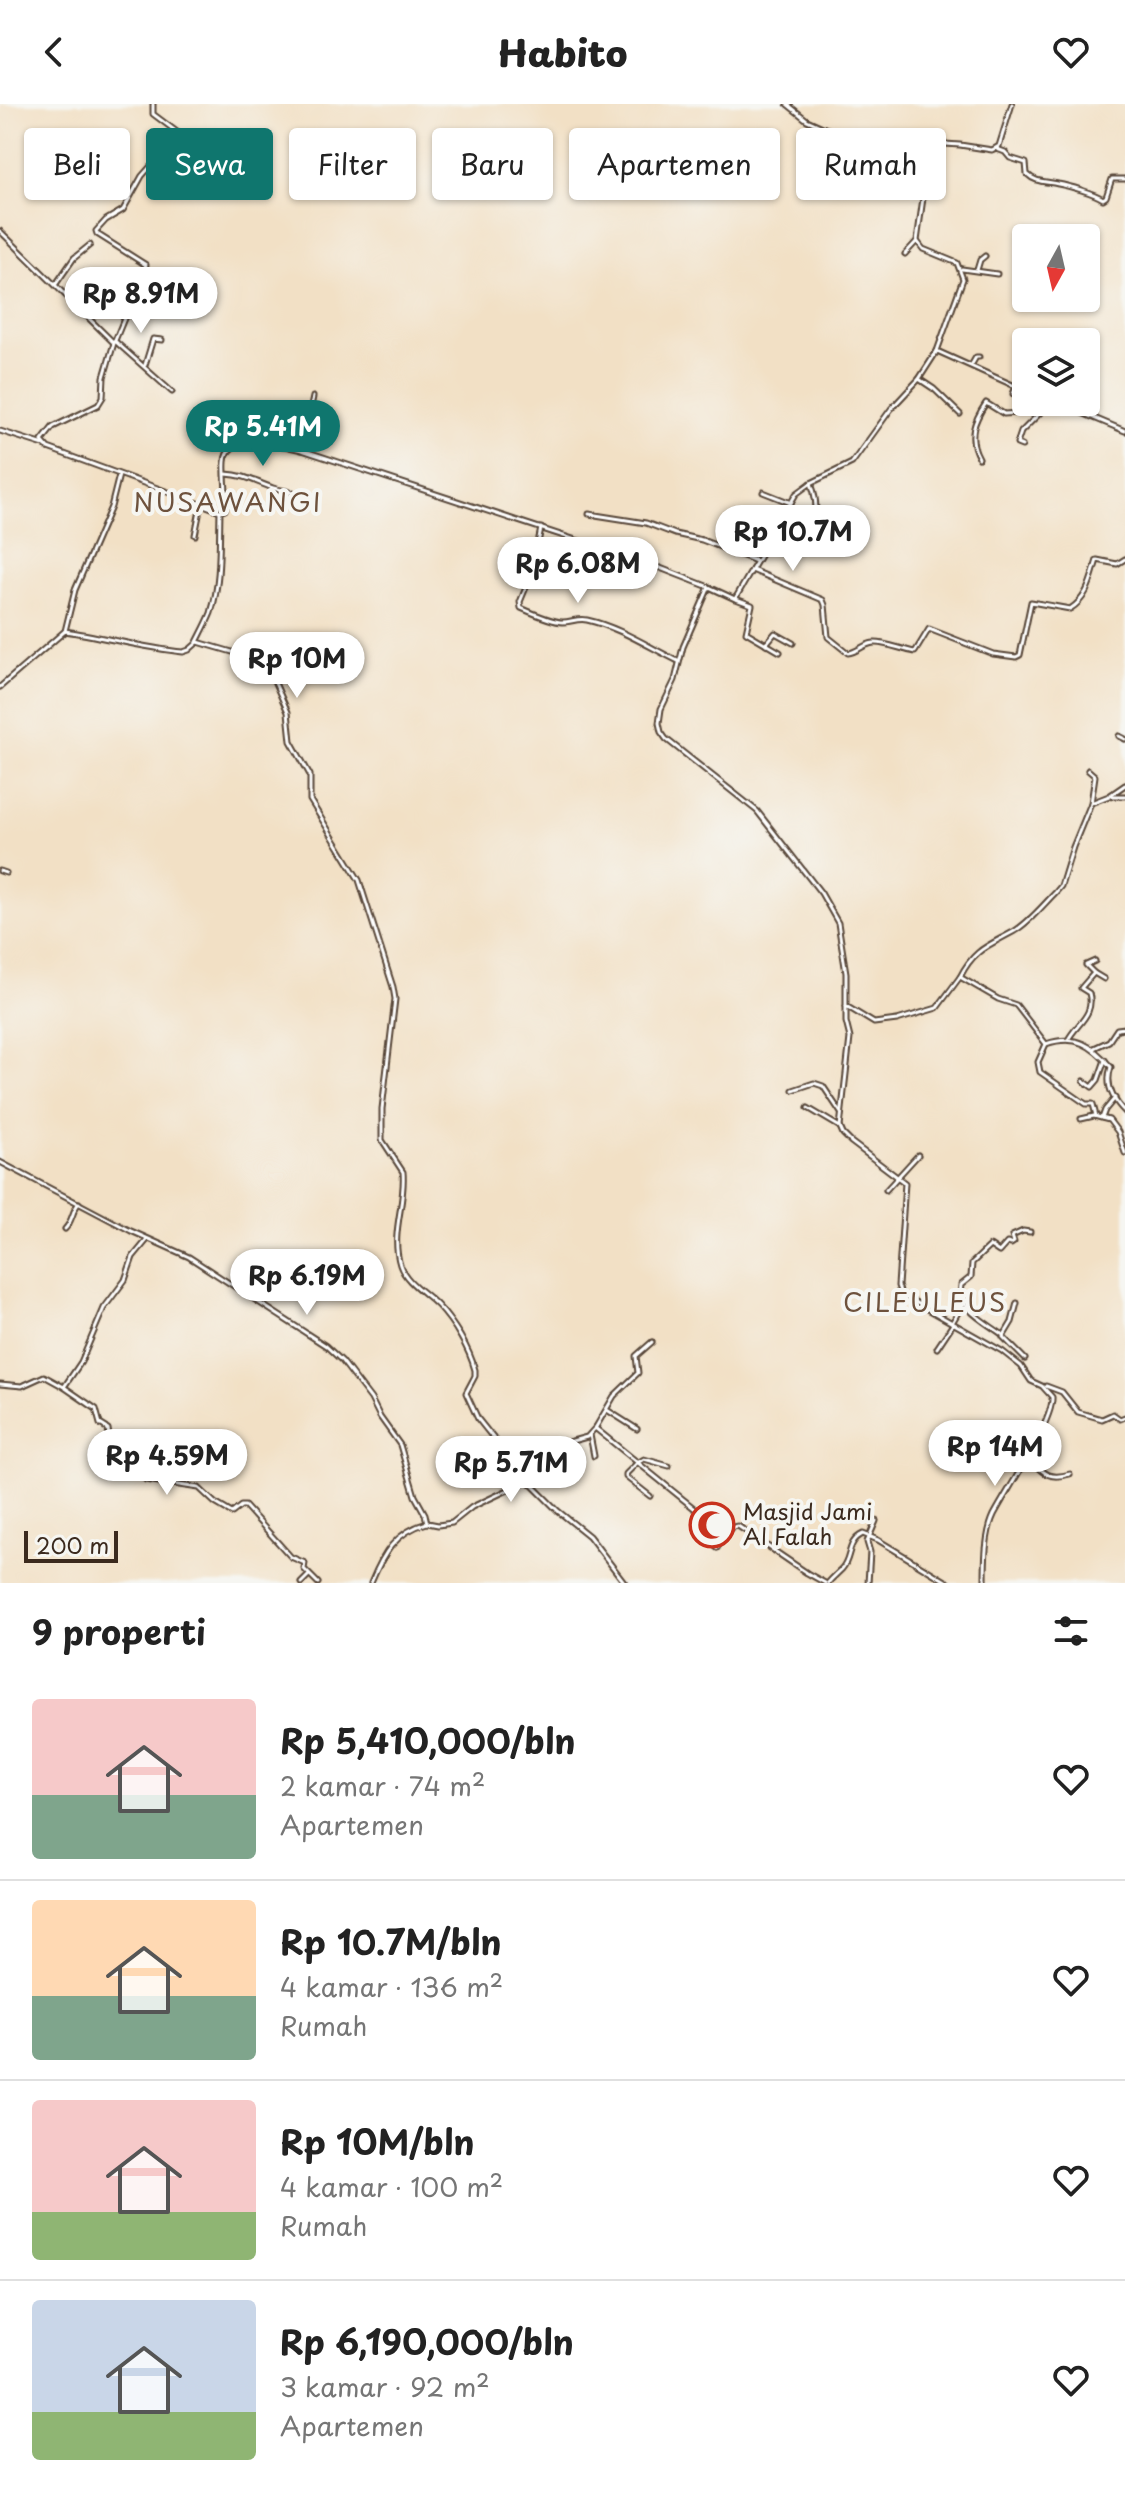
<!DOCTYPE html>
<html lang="id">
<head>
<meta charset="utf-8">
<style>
  :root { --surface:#fff; --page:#f2f2f2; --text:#222; --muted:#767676; --line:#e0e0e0; --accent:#0f766e }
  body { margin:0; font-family:"Playpen Sans",sans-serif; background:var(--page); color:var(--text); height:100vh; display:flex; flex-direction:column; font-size:30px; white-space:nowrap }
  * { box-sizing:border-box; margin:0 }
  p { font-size:26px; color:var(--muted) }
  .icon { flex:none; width:44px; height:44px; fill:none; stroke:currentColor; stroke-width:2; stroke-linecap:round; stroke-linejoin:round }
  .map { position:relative; height:1479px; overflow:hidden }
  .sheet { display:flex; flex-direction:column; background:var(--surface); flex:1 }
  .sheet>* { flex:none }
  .hud { position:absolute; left:24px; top:24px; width:1078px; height:72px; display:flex; gap:16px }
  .needle { width:52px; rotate:188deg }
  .buttons { position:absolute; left:1012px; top:120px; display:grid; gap:16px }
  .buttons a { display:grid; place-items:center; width:88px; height:88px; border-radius:8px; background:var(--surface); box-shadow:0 2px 6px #0004; font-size:40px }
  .scale { position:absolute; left:24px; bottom:20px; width:94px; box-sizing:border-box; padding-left:8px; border:4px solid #3b2a1e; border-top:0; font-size:22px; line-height:28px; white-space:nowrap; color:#3b2a1e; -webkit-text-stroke:6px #f6f6f2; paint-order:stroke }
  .price { position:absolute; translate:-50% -68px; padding:0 18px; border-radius:28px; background:#fff; color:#222; font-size:26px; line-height:52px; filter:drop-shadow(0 2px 4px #0008) }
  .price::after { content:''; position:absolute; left:50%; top:48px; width:24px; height:18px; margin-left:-12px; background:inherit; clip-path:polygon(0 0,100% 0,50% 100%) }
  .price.active { background:var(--accent); color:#fff }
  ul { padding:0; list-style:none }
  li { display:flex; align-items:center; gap:24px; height:200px; padding:0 32px }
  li+li { border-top:2px solid var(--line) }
  li span { display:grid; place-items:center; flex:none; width:224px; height:160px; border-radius:8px; color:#555 }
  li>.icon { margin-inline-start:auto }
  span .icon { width:96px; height:96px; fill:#fffc; stroke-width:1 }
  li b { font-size:34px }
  h2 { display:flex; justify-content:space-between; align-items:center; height:96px; padding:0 32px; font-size:34px }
  .pill { padding:0 28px; border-radius:8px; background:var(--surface); box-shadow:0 2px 6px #0004; font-size:28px; line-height:72px }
  .pill.active { background:var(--accent); color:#fff }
  header { display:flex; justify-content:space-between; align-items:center; height:104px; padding:0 32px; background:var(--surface); font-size:36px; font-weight:800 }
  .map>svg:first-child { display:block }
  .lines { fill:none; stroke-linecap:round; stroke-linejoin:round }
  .street-casing { stroke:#564537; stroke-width:7 }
  .street { stroke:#fff; stroke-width:3 }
  .labels { text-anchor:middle; stroke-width:8; stroke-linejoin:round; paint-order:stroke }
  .poi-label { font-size:22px; fill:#3b2a1e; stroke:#f6f6f2; text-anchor:start }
  .quarter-label { font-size:26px; letter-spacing:2px; fill:#6e523d; stroke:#f6f6f2 }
</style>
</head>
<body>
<header><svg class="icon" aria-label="back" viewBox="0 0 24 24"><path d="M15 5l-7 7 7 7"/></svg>Habito<svg class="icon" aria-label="heart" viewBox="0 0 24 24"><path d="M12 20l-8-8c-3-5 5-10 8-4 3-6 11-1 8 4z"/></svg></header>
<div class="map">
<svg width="1125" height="1479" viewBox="0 0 1125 1479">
  <rect width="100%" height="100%" fill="#f6f6f2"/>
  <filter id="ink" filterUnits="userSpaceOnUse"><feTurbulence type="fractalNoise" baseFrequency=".0125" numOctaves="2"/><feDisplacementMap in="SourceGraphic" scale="16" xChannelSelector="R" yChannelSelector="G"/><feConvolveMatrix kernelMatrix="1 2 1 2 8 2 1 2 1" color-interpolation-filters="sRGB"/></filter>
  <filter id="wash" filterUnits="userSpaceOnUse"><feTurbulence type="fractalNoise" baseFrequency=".006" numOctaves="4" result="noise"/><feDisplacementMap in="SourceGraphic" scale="32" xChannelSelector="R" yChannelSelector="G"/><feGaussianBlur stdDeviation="1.8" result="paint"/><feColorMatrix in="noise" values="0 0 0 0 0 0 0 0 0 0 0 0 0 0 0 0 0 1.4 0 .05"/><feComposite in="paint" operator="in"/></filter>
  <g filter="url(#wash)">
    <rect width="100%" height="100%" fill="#f2e0c5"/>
  </g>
  <g filter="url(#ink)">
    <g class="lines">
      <!-- street casing -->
      <g class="street-casing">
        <g id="street">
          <path d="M787,0L807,16L827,25L900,37L960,41L992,46L999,42L1012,0"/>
          <path d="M185,34L208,44"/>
          <path d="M997,45L1005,48L1010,54L1026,59L1027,70C1036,79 1046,77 1058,80C1069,82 1094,89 1103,95L1106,93L1112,75H1125"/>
          <path d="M0,127L114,239L104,273L103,293L98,301L53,323L42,337L48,344L220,407L225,406L226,402C227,387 224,372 225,358C226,327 284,342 302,346L655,462L709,483L683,543L675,576L661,605L659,619L661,628L666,635L757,707L821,789L838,819L846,869V918L850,934L840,1023L843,1030L851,1038L905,1079L898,1182L901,1190L1002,1247L1021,1262L1031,1277L1042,1282L1052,1293C1054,1316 1007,1386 994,1411C985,1430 985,1458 985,1479"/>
          <path d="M905,150L917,137"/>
          <path d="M962,165L997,170"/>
          <path d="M977,166L980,156L985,152"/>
          <path d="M56,180L74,154L90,141"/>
          <path d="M1030,231L1038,233V238"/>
          <path d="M116,238L172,288"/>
          <path d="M114,239L146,161L97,130L96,127L106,116L123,106L142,72L150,63L168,55L185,34L153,10V0"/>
          <path d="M937,247L1026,287"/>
          <path d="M972,260L976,253H979"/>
          <path d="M145,261L153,235L162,236"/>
          <path d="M919,275L934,285L960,310"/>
          <path d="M1056,298L1125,327"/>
          <path d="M0,327L44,341"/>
          <path d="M1022,342L1017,340L1021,328L1051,298"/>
          <path d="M302,346L313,293"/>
          <path d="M979,354C967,333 974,317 986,299L1004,310L1018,309L1024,300L1013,290L1016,283"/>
          <path d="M226,370C246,371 255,378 273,384C279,386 286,386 293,389"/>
          <path d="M811,379C819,400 814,409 817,429"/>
          <path d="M763,388L791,399"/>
          <path d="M589,410L646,419L675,430L702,436L756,457"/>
          <path d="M541,424L532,469L520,498L521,504C530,508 553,518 563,518C571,518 578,514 587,516C619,523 649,543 678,557"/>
          <path d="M195,431L201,401"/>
          <path d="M752,466L823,496L825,501L828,533L848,549C858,548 863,540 874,539C885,538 902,546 915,548L929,525L993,550L1016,553L1020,551L1031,498L1070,505C1088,494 1091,475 1097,456L1117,460L1125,455"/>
          <path d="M709,483L735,495L796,390L811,379L852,359L891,305L919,275L937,247L963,175L957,159L923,145L917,137L924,87L922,57L923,37"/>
          <path d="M736,495L752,501L746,528L780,548"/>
          <path d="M65,527C105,533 143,544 183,548L189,546L198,538L246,552L266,564L271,570L288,608L291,637L310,671V696L359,776L393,883L395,895L382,1005V1036L403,1068C406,1099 390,1129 400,1161C406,1179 426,1189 438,1202C454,1219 469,1244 475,1266V1272L466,1289L478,1315L525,1374L558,1407L589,1432L625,1479"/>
          <path d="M197,538C202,528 207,519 211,509C221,477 219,440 220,407"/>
          <path d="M766,540L775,529L793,539"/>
          <path d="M0,583L65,527L75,486L111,403L119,371"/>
          <path d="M1119,632L1125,635"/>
          <path d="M1088,666L1095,672L1091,699"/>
          <path d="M1113,692H1125"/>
          <path d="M0,767L6,769"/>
          <path d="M1094,869L1104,875"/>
          <path d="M960,873C974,845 988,842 1013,828C1029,819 1043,801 1056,788L1061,782L1073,743L1091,699L1109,692L1125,681"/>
          <path d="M846,902L874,919L897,916L937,904L960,873L998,895L1016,901L1046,940C1076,930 1092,941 1111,963C1105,980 1112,995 1125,1008"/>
          <path d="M1068,936C1077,919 1095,911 1089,889L1081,884L1094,869L1086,861L1095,857"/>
          <path d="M1046,940L1038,958L1040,968L1086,1000H1093L1096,1012"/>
          <path d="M1094,944L1109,937L1117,925L1125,924"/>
          <path d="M1084,977L1092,983L1098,976L1105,956"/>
          <path d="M793,986L814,979L823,982L841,1009"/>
          <path d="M808,1004L840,1023"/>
          <path d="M1102,1014L1105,1006L1115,994"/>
          <path d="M1081,1015L1094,1012L1109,1016L1118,1028L1125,1049"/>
          <path d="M0,1058L131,1127L189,1153L326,1242L342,1257L371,1295L380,1313L400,1341L415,1392L425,1410L427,1419C395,1428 383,1450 371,1479"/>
          <path d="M886,1086L918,1051"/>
          <path d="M65,1125C73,1117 72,1106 79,1099"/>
          <path d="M1017,1199L1012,1218L1003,1233L1025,1255"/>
          <path d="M952,1219L963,1200"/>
          <path d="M1003,1231C986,1218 957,1205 961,1181L971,1173L972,1159L990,1142L999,1148L1007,1139L1011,1140L1014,1138L1012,1132L1023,1127L1030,1128"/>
          <path d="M937,1244L953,1220"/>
          <path d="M0,1280L22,1282L44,1272L64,1283L81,1258L104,1204L125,1176L133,1153L147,1136"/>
          <path d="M1046,1282L1062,1288L1078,1308L1102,1315L1113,1310L1120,1315L1125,1313"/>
          <path d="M64,1283L96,1305L100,1320L108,1325C109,1331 109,1339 112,1345C114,1348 142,1374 146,1376L199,1384L215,1399L232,1409L241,1402H245L291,1453L305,1459L304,1465L318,1479"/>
          <path d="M607,1306L637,1325"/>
          <path d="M596,1323L614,1292L638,1269L636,1252L652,1238"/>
          <path d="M590,1331L594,1352"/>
          <path d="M1027,1352C1043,1367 1046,1377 1070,1370"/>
          <path d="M650,1392L626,1373V1370L637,1359L644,1355L669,1362"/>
          <path d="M428,1419L438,1421L452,1419L472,1403L510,1385L525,1374L551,1346L561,1340L587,1333L595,1324L726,1430L733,1423L738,1422L807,1469L825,1479"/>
          <path d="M717,1444L726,1430"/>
          <path d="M301,1479L309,1471"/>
          <path d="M828,1479C833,1473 837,1470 842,1465C852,1454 846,1438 863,1430L878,1436L949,1479"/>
          <path d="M868,1479L870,1448L867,1438L876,1417"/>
        </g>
      </g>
      <!-- street -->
      <use href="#street" class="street"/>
    </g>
  </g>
  <!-- icons -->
  <defs>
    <g id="mosque-ring" transform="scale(2.3)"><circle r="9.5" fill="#f6f6f2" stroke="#c8321e" stroke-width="1.5"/><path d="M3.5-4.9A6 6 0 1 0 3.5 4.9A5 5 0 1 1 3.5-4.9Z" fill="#c8321e"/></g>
  </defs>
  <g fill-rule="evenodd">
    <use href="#mosque-ring" x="712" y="1421"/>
  </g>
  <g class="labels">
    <!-- poi labels -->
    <g class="poi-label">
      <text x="743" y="1416">Masjid Jami<tspan x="743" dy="25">Al Falah</tspan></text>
    </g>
    <!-- quarter labels -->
    <g class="quarter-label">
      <text x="228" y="408">NUSAWANGI</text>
      <text x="925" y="1208">CILEULEUS</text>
    </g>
  </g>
</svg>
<div class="buttons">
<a><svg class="needle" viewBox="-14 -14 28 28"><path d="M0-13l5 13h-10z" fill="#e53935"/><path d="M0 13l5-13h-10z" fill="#767676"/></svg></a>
<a><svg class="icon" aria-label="layers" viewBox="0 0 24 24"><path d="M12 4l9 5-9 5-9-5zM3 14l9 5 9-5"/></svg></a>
</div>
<div class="scale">200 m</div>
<b class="price" style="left:141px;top:231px">Rp 8.91M</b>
<b class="price active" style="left:263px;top:364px">Rp 5.41M</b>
<b class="price" style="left:793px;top:469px">Rp 10.7M</b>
<b class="price" style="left:578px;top:501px">Rp 6.08M</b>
<b class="price" style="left:297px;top:596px">Rp 10M</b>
<b class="price" style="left:307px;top:1213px">Rp 6.19M</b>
<b class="price" style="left:995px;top:1384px">Rp 14M</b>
<b class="price" style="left:167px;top:1393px">Rp 4.59M</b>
<b class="price" style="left:511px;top:1400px">Rp 5.71M</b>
<div class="hud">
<a class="pill">Beli</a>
<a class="pill active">Sewa</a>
<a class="pill">Filter</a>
<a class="pill">Baru</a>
<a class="pill">Apartemen</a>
<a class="pill">Rumah</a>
</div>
</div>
<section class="sheet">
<h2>9 properti<svg class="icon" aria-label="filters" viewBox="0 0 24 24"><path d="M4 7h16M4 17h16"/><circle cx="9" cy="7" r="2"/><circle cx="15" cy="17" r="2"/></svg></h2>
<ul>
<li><span style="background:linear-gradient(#f6c9c9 60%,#7fa58c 0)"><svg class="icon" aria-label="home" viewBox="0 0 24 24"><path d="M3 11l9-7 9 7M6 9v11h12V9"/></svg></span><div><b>Rp 5,410,000/bln</b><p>2 kamar · 74 m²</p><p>Apartemen</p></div><svg class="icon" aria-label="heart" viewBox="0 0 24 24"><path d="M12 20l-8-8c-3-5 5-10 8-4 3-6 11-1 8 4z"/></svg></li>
<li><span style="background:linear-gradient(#ffd9b3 60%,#7fa58c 0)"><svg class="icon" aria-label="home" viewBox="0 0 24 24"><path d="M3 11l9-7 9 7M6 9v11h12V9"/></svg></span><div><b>Rp 10.7M/bln</b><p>4 kamar · 136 m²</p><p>Rumah</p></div><svg class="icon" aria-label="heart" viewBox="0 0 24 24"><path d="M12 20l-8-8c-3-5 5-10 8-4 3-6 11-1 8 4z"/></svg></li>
<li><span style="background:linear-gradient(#f6c9c9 70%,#8fb573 0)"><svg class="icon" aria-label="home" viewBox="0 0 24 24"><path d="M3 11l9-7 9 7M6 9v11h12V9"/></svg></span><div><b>Rp 10M/bln</b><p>4 kamar · 100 m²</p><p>Rumah</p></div><svg class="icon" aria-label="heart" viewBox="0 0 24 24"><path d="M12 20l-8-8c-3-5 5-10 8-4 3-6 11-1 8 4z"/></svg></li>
<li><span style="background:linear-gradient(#c9d6e8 70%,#8fb573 0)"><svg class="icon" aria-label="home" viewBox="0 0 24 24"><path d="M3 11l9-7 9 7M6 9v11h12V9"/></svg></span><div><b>Rp 6,190,000/bln</b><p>3 kamar · 92 m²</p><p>Apartemen</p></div><svg class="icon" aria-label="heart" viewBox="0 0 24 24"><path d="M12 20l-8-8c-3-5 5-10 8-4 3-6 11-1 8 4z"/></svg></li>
</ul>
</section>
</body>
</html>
